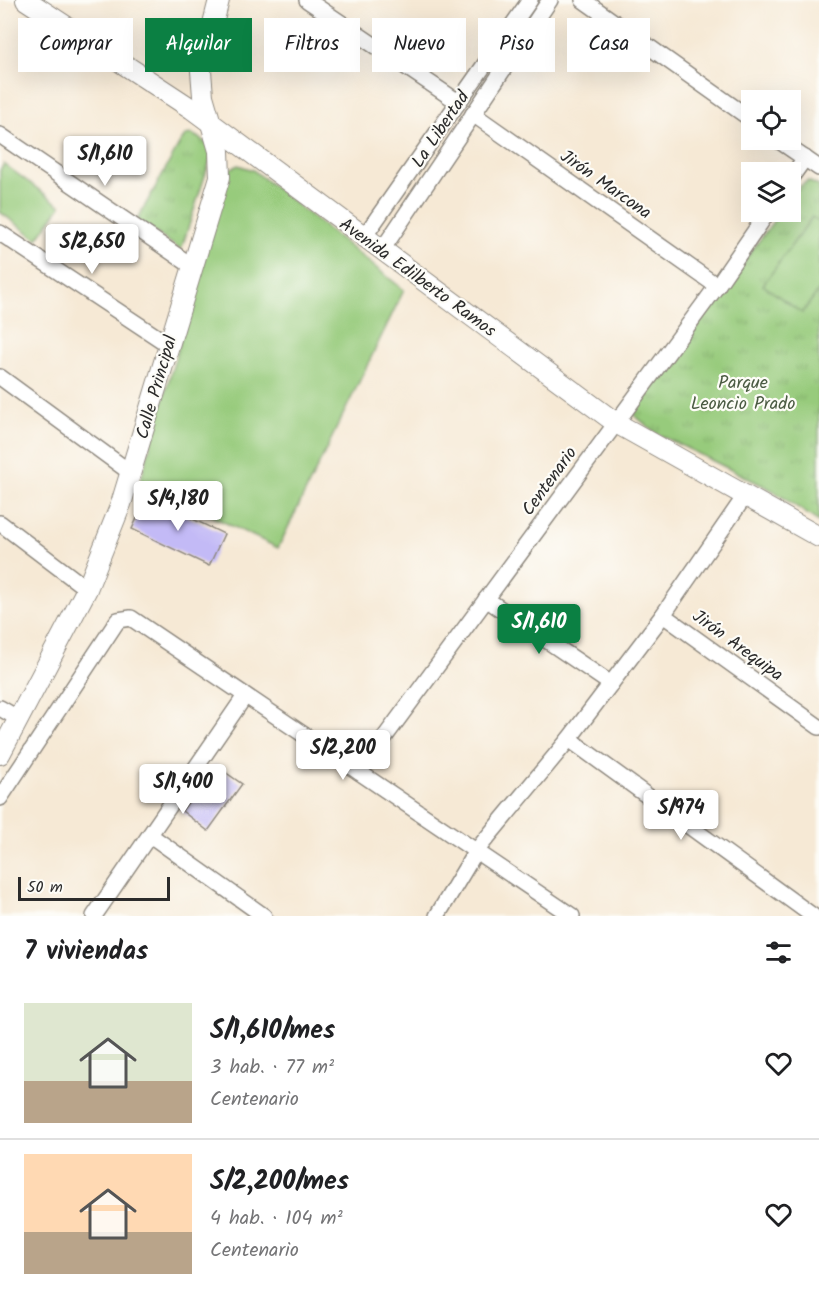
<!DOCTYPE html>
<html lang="es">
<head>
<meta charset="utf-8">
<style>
  :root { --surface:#fff; --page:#f6f6f6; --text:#202124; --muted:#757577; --line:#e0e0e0; --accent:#0b8043 }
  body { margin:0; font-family:Kalam,sans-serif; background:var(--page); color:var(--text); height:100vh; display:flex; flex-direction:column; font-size:22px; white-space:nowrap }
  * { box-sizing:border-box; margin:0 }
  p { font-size:20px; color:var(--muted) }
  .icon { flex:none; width:33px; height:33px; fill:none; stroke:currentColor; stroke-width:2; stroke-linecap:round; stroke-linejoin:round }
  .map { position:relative; height:916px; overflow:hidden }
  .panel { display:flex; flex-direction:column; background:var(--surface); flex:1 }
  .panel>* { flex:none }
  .top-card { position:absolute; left:18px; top:18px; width:783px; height:54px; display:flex; gap:12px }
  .tools { position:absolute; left:741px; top:90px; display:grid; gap:12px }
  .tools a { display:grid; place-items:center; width:60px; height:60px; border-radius:0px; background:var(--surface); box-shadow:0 6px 24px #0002; font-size:30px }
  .scale { position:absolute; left:18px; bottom:15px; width:152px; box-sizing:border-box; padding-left:6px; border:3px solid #2b2b2b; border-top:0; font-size:16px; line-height:21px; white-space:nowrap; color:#2b2b2b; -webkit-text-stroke:4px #fdfcf7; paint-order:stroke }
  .price { position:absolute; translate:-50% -51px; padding:0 14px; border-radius:6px; background:#fff; color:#222; font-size:20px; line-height:39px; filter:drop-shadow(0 2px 3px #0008) }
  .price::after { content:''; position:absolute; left:50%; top:36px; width:18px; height:14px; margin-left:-9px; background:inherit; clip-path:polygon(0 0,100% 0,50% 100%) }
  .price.current { background:var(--accent); color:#fff }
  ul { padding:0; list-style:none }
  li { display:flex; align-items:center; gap:18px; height:150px; padding:0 24px }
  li+li { border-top:2px solid var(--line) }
  li span { display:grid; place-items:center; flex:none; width:168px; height:120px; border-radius:0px; color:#555 }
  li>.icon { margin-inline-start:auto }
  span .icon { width:72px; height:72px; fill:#fffc; stroke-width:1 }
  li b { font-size:26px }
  h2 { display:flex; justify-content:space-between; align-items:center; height:72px; padding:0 24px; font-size:26px }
  .tag { padding:0 21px; border-radius:0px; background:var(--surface); box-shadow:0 6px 24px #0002; font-size:21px; line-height:54px }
  .tag.current { background:var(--accent); color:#fff }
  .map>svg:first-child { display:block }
  .park { fill:url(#park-tufts); stroke:#617b54; stroke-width:1.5 }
  .garden { fill:#97cb7c; stroke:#617b54; stroke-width:1.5 }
  .building { fill:#c3baf6 }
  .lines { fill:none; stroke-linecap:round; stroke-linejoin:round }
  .minor-casing { stroke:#908a80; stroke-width:18 }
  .tertiary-casing { stroke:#908a80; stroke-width:22 }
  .minor { stroke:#fff; stroke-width:15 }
  .tertiary { stroke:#fff; stroke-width:20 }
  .labels { text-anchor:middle; stroke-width:4.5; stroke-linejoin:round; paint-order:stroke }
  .street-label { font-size:18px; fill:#2b2b2b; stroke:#fdfcf7 }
  .park-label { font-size:18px; fill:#4b5b43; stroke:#fdfcf7 }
</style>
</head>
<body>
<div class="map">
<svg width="819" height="916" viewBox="0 0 819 916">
  <defs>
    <pattern id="park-tufts" width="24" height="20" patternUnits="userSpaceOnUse" patternTransform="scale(1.5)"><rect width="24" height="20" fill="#97cb7c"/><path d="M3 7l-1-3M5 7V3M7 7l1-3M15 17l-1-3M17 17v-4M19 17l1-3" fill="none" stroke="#82ae6b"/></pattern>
  </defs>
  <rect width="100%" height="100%" fill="#fdfcf7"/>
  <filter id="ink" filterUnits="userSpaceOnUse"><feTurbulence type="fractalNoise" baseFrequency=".0167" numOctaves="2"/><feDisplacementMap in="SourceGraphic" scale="12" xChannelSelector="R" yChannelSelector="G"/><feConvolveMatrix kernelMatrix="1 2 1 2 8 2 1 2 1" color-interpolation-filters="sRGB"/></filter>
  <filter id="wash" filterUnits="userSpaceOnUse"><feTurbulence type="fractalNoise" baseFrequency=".008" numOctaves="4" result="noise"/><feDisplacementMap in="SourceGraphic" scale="24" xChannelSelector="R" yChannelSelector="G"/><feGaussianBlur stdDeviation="1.35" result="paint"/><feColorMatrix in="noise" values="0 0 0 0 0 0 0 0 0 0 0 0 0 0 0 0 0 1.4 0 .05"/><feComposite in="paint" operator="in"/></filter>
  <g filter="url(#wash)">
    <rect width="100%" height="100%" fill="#f6e9d5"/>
    <!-- park -->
    <g class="park">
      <path d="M192,134L209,144L212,154L181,250L137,220L180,143L186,135Z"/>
      <path d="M808,181L819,186V522L772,490L656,433L633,414L780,212H790C791,195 794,189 808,181Z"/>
    </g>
    <!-- garden -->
    <g class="garden">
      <path d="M4,164L61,206L37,239L0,212V170Z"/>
      <path d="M238,165L253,170L404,290L278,548L140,482L226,179L230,169Z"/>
      <path d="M812,217L819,222V290L802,313L763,285Z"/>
    </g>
    <g id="blocks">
      <!-- building -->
      <g class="building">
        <path d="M147,497L224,534L209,566L132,529Z"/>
        <path d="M215,765L242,784L208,831L182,811Z"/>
      </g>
    </g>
  </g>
  <g filter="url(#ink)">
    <use href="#blocks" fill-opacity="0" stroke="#908a80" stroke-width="1.5"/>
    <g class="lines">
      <!-- minor casing -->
      <g class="minor-casing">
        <g id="minor">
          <path d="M307,0L458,102"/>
          <path d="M583,0L752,120"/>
          <path d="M473,114L717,286"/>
          <path d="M0,135L192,266"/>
          <path d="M778,140L819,168"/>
          <path d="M790,179L805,158"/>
          <path d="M0,233L169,345"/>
          <path d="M364,237L530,0"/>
          <path d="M382,250L550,0"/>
          <path d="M0,377L131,473"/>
          <path d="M0,523L87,589"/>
          <path d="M486,599L611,684"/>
          <path d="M663,615L819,727"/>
          <path d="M0,708L19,719"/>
          <path d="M569,739L813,916"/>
          <path d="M359,772L717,286L768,212"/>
          <path d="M0,798L118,620L131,618L572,916"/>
          <path d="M150,835L264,916"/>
          <path d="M94,916L245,696"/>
          <path d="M437,916L476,851L569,739L663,615L745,496"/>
        </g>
      </g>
      <!-- tertiary casing -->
      <g class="tertiary-casing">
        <g id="tertiary">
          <path d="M26,0L192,109L616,423L819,537"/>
          <path d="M0,754L87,589L121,504L220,177L219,151L203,96L201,71L219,0"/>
        </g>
      </g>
      <!-- minor -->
      <use href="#minor" class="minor"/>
      <!-- tertiary -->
      <use href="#tertiary" class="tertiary"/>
    </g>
  </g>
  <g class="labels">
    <!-- street labels -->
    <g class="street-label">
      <text transform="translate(440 129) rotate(-56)" y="6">La Libertad</text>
      <text transform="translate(606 184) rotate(35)" y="6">Jirón Marcona</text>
      <text transform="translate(418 277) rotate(36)" y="6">Avenida Edilberto Ramos</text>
      <text transform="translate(156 387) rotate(-74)" y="6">Calle Principal</text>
      <text transform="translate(549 481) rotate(-54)" y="6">Centenario</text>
      <text transform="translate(738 645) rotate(36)" y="6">Jirón Arequipa</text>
    </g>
    <!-- park labels -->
    <g class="park-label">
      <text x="743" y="388">Parque<tspan x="743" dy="21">Leoncio Prado</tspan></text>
    </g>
  </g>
</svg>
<div class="tools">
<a><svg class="icon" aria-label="locate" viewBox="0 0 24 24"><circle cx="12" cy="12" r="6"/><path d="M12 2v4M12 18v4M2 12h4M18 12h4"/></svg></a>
<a><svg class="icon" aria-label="layers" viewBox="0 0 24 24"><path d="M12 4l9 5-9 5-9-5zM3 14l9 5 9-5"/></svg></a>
</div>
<div class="scale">50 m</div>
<b class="price" style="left:105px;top:187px">S/1,610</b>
<b class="price" style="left:92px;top:275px">S/2,650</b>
<b class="price" style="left:178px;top:532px">S/4,180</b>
<b class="price current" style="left:539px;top:655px">S/1,610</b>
<b class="price" style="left:343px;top:781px">S/2,200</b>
<b class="price" style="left:183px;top:815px">S/1,400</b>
<b class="price" style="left:681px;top:841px">S/974</b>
<div class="top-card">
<a class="tag">Comprar</a>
<a class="tag current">Alquilar</a>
<a class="tag">Filtros</a>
<a class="tag">Nuevo</a>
<a class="tag">Piso</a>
<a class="tag">Casa</a>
</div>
</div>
<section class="panel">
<h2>7 viviendas<svg class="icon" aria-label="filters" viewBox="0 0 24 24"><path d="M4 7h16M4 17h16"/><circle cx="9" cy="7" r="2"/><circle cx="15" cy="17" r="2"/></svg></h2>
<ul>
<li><span style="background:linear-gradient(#dfe7d0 65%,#b9a48a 0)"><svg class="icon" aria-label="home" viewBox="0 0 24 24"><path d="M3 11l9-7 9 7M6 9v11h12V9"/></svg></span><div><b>S/1,610/mes</b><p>3 hab. · 77 m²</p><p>Centenario</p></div><svg class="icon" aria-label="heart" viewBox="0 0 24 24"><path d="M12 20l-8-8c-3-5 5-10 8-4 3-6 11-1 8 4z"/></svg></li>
<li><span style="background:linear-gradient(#ffd9b3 65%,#b9a48a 0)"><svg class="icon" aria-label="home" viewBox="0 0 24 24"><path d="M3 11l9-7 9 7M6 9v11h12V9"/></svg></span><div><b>S/2,200/mes</b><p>4 hab. · 104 m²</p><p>Centenario</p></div><svg class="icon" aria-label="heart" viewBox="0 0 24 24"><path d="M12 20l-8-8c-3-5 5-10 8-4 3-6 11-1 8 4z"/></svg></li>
</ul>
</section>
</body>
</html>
